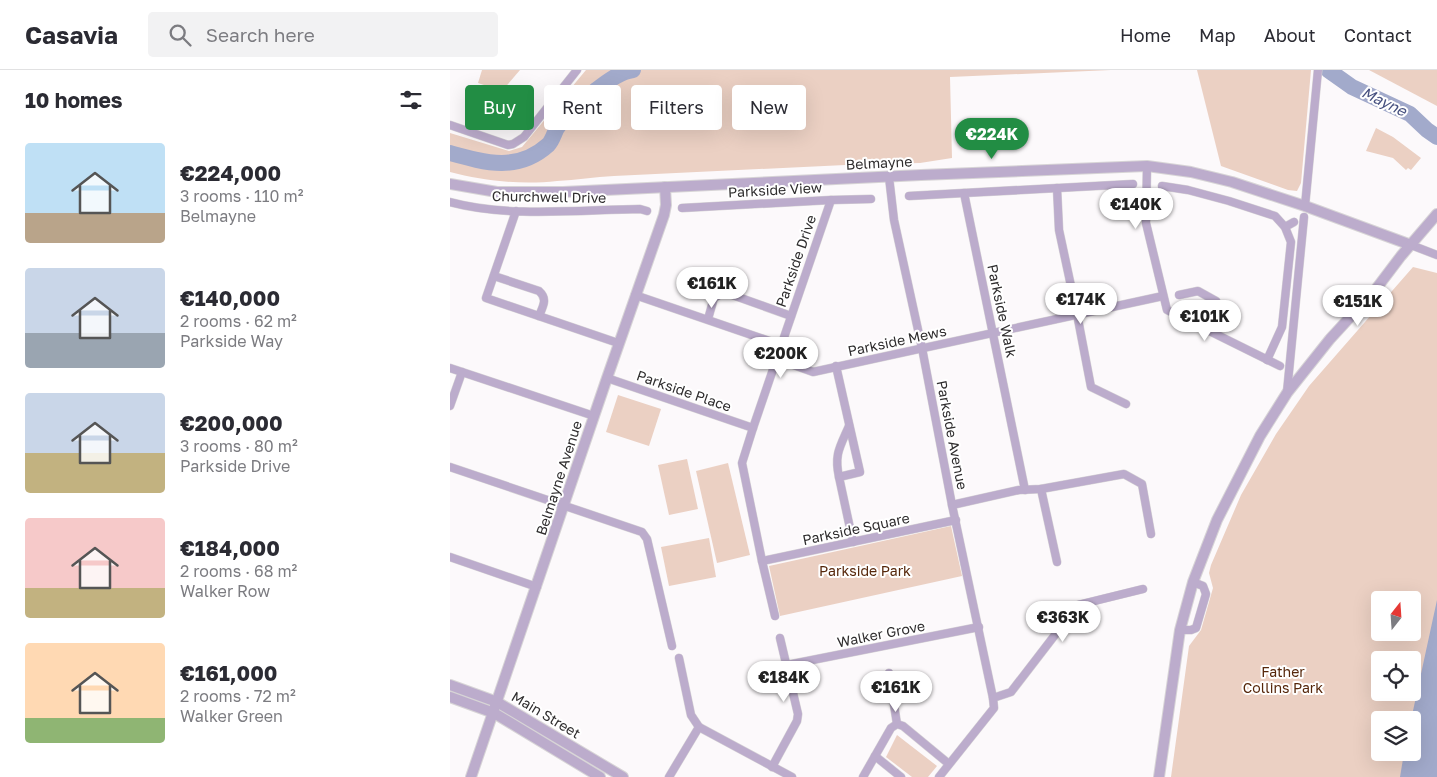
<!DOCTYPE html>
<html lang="en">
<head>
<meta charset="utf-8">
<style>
  :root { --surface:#fff; --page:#f2f2f3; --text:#2b2b33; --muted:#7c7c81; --line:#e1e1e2; --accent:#228d44 }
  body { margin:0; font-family:"Golos Text",sans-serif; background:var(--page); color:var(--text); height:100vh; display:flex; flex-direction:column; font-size:19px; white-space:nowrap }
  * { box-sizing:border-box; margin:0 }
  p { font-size:16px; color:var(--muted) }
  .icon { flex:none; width:28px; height:28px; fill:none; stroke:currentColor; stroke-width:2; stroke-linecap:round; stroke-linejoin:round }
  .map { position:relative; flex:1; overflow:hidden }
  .sheet { display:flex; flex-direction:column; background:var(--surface); width:450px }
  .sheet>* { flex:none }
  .top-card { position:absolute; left:15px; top:15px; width:475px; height:45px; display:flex; gap:10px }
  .needle { width:32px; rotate:17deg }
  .buttons { position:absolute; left:921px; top:521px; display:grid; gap:10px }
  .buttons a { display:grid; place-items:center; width:50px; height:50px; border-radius:5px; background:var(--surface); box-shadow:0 5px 20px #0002; font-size:25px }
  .price { position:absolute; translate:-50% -42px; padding:0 11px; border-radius:18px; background:#fff; color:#222; font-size:16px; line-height:32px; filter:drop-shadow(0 1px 2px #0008) }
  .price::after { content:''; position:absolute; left:50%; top:30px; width:15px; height:11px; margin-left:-8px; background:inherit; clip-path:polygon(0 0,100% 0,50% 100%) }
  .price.current { background:var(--accent); color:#fff }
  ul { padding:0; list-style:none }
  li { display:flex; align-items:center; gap:15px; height:125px; padding:0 25px }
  li span { display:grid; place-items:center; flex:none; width:140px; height:100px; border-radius:5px; color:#555 }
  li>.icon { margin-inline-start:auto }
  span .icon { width:60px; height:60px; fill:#fffc; stroke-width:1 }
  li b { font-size:21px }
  h2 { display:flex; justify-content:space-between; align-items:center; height:60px; padding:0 25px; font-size:21px }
  .pill { padding:0 18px; border-radius:5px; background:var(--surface); box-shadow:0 5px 20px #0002; font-size:18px; line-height:45px }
  .pill.current { background:var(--accent); color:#fff }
  header { display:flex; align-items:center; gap:30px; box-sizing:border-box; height:70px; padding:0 25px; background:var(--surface); border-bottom:1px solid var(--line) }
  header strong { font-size:24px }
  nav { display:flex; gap:28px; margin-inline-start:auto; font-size:18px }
  .search { width:350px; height:45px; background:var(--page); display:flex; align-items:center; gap:12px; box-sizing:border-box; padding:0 18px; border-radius:5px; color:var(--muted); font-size:19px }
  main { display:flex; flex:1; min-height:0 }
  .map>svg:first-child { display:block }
  .green { fill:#ebd0c3; fill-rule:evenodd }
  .water { fill:#a2aacb }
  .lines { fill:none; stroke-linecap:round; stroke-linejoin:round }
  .river { stroke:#a2aacb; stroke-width:16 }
  .minor-casing { stroke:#d7d4d6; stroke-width:9 }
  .tertiary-casing { stroke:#d7d4d6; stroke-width:12 }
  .minor { stroke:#bcaccc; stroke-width:8 }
  .tertiary { stroke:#bcaccc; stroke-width:10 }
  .labels { text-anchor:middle; stroke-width:4; stroke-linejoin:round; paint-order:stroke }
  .street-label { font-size:14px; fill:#2f2d2e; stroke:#fff }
  .park-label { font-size:14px; fill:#56270b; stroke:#fff }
  .water-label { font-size:15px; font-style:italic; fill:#46507f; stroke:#fff }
</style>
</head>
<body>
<header>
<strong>Casavia</strong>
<div class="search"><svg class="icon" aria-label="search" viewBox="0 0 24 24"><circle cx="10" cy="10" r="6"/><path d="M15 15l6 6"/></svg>Search here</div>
<nav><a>Home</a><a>Map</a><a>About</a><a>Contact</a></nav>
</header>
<main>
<section class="sheet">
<h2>10 homes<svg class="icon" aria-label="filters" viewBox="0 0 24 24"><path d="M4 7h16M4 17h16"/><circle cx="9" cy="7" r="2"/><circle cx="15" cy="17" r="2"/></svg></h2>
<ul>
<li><span style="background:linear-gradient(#bfe0f5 70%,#b9a48a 0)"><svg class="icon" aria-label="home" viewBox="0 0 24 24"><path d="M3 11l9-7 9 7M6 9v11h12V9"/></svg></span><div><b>€224,000</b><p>3 rooms · 110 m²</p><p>Belmayne</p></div></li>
<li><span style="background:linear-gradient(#c9d6e8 65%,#9aa5b1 0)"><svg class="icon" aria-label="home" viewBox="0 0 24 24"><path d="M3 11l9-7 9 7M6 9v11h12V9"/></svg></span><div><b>€140,000</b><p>2 rooms · 62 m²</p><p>Parkside Way</p></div></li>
<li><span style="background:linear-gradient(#c9d6e8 60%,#c2b280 0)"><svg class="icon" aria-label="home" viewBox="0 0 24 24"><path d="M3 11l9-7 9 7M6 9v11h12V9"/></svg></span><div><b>€200,000</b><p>3 rooms · 80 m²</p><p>Parkside Drive</p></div></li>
<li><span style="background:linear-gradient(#f6c9c9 70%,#c2b280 0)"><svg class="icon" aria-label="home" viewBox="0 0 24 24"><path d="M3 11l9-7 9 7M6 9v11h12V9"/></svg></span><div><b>€184,000</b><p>2 rooms · 68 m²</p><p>Walker Row</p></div></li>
<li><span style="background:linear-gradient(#ffd9b3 75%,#8fb573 0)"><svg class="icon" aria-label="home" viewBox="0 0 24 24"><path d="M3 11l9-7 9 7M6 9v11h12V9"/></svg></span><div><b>€161,000</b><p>2 rooms · 72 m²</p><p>Walker Green</p></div></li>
</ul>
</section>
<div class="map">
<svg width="987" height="707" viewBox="0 0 987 707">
  <rect width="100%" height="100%" fill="#fcf9fb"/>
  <!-- green -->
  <g class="green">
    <path d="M32,0H70L52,21L28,13Z"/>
    <path d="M136,0H661L500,7L502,88L470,93L416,94L164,106C145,107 126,110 107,111C72,115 33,111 0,102V63L59,81L72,77Z"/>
    <path d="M747,0H861L851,113L847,121L838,120L771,96Z"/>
    <path d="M920,0H987V36L919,0Z"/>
    <path d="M926,58L943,67L971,88L961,100L958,98L956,100L943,88L916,81Z"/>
    <path d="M963,197L987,203V707H721L739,576L751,560L763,518L759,503L761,495L791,425L826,364L859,316ZM930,530H962V562H930ZM930,590H962V622H930ZM930,650H962V682H930Z"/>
    <path d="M168,325L211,339L199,376L156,362Z"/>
    <path d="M237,389L248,439L219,445L208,395Z"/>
    <path d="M278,393L300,485L267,493L246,401Z"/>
    <path d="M501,456L512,506L330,546L319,496Z"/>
    <path d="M259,468L266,507L219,516L211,477Z"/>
    <path d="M447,665L487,696L478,707H462L436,687Z"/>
  </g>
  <!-- water -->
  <path class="water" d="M987,530V707H950L954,683L962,682V650H961Z"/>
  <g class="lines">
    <!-- river -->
    <g class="river">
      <path d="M878,0L902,17L960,44L977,60L987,67"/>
      <path d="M0,83C36,93 68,102 98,75C103,70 104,63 107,58C117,43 133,31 146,20C157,12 169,2 183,0"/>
    </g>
    <!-- minor casing -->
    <g class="minor-casing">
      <g id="minor">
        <path d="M0,55L58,75L63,74L74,67L127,0"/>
        <path d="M697,96L696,153L717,240L830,296"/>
        <path d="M439,107L444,150L472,278L502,435L543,628L544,638L489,707"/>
        <path d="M712,116L738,120L779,131L825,146L835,157L841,172L832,257L817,290"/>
        <path d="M607,118L609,160L627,244L641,317L676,334"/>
        <path d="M514,123L683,114"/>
        <path d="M459,126L514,123L575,420"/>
        <path d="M0,132C60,148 128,140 190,139L197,141"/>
        <path d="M855,136L868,0"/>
        <path d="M232,138L381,130L421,129"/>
        <path d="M66,141L36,228L168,273"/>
        <path d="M835,157L844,152"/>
        <path d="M961,175L987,185"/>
        <path d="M44,206L89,221C98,229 93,236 89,246"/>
        <path d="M185,225L331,275"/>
        <path d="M729,225L748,221L766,231L753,258"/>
        <path d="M258,249L264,228L274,222L341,246"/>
        <path d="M327,289L363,302L713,226"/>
        <path d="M386,296L410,402L389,407L403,472"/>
        <path d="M0,298L144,346"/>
        <path d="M157,308L303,358"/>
        <path d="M837,322L854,147"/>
        <path d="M0,336L12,302"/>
        <path d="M0,397L192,462L197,469L222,576"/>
        <path d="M389,407C384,384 390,377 399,356"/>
        <path d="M591,419L607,492"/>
        <path d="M502,435L569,420L591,419L674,404L692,414L701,464"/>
        <path d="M0,487L87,517"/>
        <path d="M312,491L506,450"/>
        <path d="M325,546L312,491L292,393L303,358L381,130"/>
        <path d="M730,560H741L746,558L756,524L753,516L743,512"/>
        <path d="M337,595L529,557"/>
        <path d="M439,603L447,654"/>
        <path d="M543,628L561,622L628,535L693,519"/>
        <path d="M249,657L342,707"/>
        <path d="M425,686L451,707"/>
        <path d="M322,697L347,651L348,644L330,568"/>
        <path d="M219,707L249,657L241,645L229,588"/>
        <path d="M413,707L441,658L447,654L453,656L499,694"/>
      </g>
    </g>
    <!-- tertiary casing -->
    <g class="tertiary-casing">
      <g id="tertiary">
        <path d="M0,114L47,122H113L471,105L697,96L741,102L782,112L855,136L961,175"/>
        <path d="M0,615L47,632L173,707"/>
        <path d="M0,627L44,643L150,707"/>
        <path d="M21,707L157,308L214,145L216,135L215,117"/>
        <path d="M709,707L730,560L743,512L767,450L810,366L837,323L880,269L926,219L951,186L987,144"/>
      </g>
    </g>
    <!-- minor -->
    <use href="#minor" class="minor"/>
    <!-- tertiary -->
    <use href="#tertiary" class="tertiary"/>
  </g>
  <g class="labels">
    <!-- street labels -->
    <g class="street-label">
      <text transform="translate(429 93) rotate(-3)" y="5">Belmayne</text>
      <text transform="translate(325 120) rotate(-3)" y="5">Parkside View</text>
      <text transform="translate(99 127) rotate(1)" y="5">Churchwell Drive</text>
      <text transform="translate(346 191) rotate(-71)" y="5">Parkside Drive</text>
      <text transform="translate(552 241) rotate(78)" y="5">Parkside Walk</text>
      <text transform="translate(447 271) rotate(-12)" y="5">Parkside Mews</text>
      <text transform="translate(234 321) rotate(19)" y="5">Parkside Place</text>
      <text transform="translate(502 365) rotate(79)" y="5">Parkside Avenue</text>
      <text transform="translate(109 408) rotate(-72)" y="5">Belmayne Avenue</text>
      <text transform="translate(406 459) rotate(-12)" y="5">Parkside Square</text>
      <text transform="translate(431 564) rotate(-11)" y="5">Walker Grove</text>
      <text transform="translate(96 645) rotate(31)" y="5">Main Street</text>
    </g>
    <!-- park labels -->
    <g class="park-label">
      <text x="415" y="506">Parkside Park</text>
      <text x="833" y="607">Father<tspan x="833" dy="16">Collins Park</tspan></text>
    </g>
    <!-- water labels -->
    <g class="water-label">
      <text transform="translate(934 32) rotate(26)" y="5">Mayne</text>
    </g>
  </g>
</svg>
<div class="buttons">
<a><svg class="needle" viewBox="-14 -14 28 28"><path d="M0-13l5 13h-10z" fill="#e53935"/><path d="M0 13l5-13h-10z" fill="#7c7c81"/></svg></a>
<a><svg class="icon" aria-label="locate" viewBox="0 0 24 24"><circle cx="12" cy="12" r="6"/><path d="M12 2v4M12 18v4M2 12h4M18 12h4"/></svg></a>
<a><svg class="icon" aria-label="layers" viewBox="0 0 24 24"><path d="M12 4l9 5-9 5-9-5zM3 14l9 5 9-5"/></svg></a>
</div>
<b class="price current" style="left:542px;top:90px">€224K</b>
<b class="price" style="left:686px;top:160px">€140K</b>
<b class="price" style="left:262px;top:239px">€161K</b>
<b class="price" style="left:631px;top:255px">€174K</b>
<b class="price" style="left:908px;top:257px">€151K</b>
<b class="price" style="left:755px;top:272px">€101K</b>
<b class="price" style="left:331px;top:309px">€200K</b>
<b class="price" style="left:613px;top:573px">€363K</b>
<b class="price" style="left:334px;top:633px">€184K</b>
<b class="price" style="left:446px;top:643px">€161K</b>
<div class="top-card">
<a class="pill current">Buy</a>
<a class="pill">Rent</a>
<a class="pill">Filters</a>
<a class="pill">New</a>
</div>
</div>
</main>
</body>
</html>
